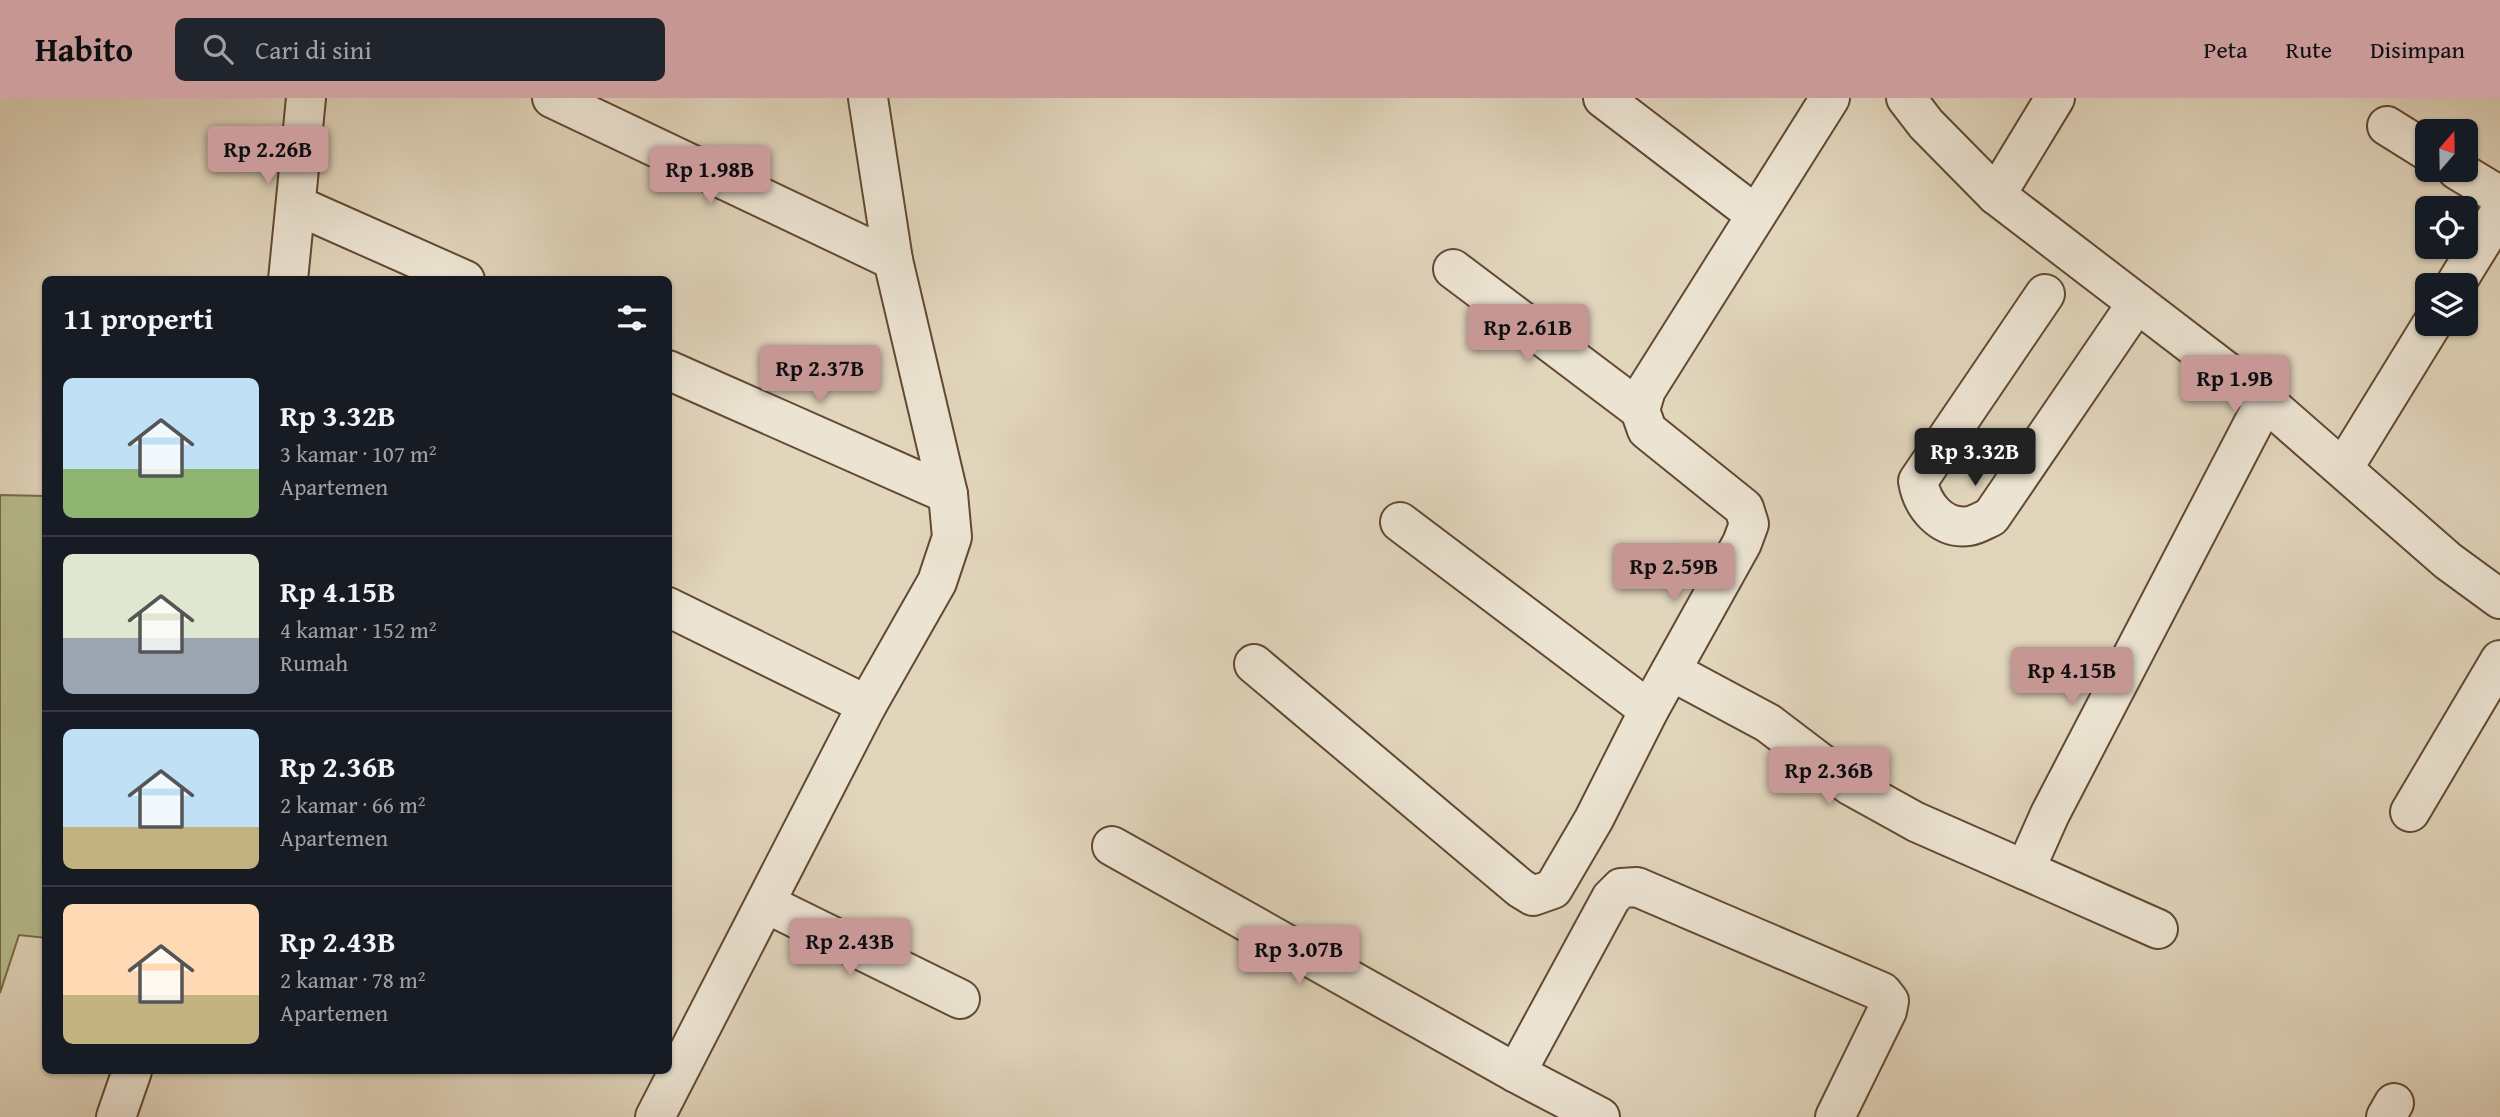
<!DOCTYPE html>
<html lang="id">
<head>
<meta charset="utf-8">
<style>
  :root { --surface:#171b24; --page:#20242c; --text:#f1f3f6; --muted:#9ea1a6; --line:#363941; --accent:#c59692 }
  body { margin:0; font-family:"Gentium Book Plus",serif; background:var(--page); color:var(--text); height:100vh; display:flex; flex-direction:column; font-size:26px; white-space:nowrap }
  * { box-sizing:border-box; margin:0 }
  p { font-size:23px; color:var(--muted) }
  .icon { flex:none; width:38px; height:38px; fill:none; stroke:currentColor; stroke-width:2; stroke-linecap:round; stroke-linejoin:round }
  .map { position:relative; flex:1; overflow:hidden }
  .panel { position:absolute; left:42px; top:178px; width:630px; height:798px; display:flex; flex-direction:column; background:var(--surface); border-radius:10px; box-shadow:0 2px 5px #0004 }
  .panel>* { flex:none }
  .needle { width:46px; rotate:20deg }
  .buttons { position:absolute; left:2415px; top:21px; display:grid; gap:14px }
  .buttons a { display:grid; place-items:center; width:63px; height:63px; border-radius:10px; background:var(--surface); box-shadow:0 2px 5px #0004; font-size:35px }
  .price { position:absolute; translate:-50% -60px; padding:0 16px; border-radius:7px; background:var(--accent); color:#111; font-size:23px; line-height:46px; filter:drop-shadow(0 2px 4px #0008) }
  .price::after { content:''; position:absolute; left:50%; top:42px; width:21px; height:16px; margin-left:-10px; background:inherit; clip-path:polygon(0 0,100% 0,50% 100%) }
  .price.active { background:#222; color:#fff }
  ul { padding:0; list-style:none }
  li { display:flex; align-items:center; gap:21px; height:175px; padding:0 21px }
  li+li { border-top:2px solid var(--line) }
  li span { display:grid; place-items:center; flex:none; width:196px; height:140px; border-radius:10px; color:#555 }
  li>.icon { margin-inline-start:auto }
  span .icon { width:84px; height:84px; fill:#fffc; stroke-width:1 }
  li b { font-size:30px }
  h2 { display:flex; justify-content:space-between; align-items:center; height:84px; padding:0 21px; font-size:30px }
  header { display:flex; align-items:center; gap:42px; box-sizing:border-box; height:98px; padding:0 35px; background:var(--accent); color:#111 }
  header strong { font-size:33px }
  nav { display:flex; gap:38px; margin-inline-start:auto; font-size:24px }
  .search { width:490px; height:63px; background:var(--page); display:flex; align-items:center; gap:18px; box-sizing:border-box; padding:0 24px; border-radius:10px; color:var(--muted); font-size:26px }
  .map>svg:first-child { display:block }
  .green { fill:#b7bc8e; stroke:#786b48; stroke-width:2 }
  .lines { fill:none; stroke-linecap:round; stroke-linejoin:round }
  .minor-casing { stroke:#634931; stroke-width:42 }
  .minor { stroke:#ece4d3; stroke-width:38 }
</style>
</head>
<body>
<header>
<strong>Habito</strong>
<div class="search"><svg class="icon" aria-label="search" viewBox="0 0 24 24"><circle cx="10" cy="10" r="6"/><path d="M15 15l6 6"/></svg>Cari di sini</div>
<nav><a>Peta</a><a>Rute</a><a>Disimpan</a></nav>
</header>
<div class="map">
<svg width="2500" height="1019" viewBox="0 0 2500 1019">
  <rect width="100%" height="100%" fill="#e1d5bc"/>
  <filter id="stains"><feTurbulence type="fractalNoise" baseFrequency=".00286" numOctaves="4"/><feColorMatrix values="0 0 0 0 .2 0 0 0 0 .09 0 0 0 0 .02 0 0 0 .5 -.17"/></filter>
  <radialGradient id="worn" r=".72"><stop offset=".6" stop-color="#630" stop-opacity="0"/><stop offset="1" stop-color="#630" stop-opacity=".3"/></radialGradient>
  <!-- green -->
  <path class="green" d="M0,397L45,398L46,840L19,837L0,895Z"/>
  <g class="lines">
    <!-- minor casing -->
    <g class="minor-casing">
      <g id="minor">
        <path d="M552,0L893,162"/>
        <path d="M1603,0L1756,117"/>
        <path d="M1906,0L1926,26L1996,97L2265,303L2448,463L2500,501"/>
        <path d="M2387,28L2427,53"/>
        <path d="M2457,72L2500,98"/>
        <path d="M1996,97L2055,0"/>
        <path d="M296,107L465,182"/>
        <path d="M1453,171L1640,312"/>
        <path d="M288,182L306,0"/>
        <path d="M2455,187L2500,114"/>
        <path d="M2045,196L1918,383C1922,407 1941,432 1969,428C1976,427 1984,422 1991,419L2137,205"/>
        <path d="M668,272L948,396"/>
        <path d="M2344,369L2432,226"/>
        <path d="M1400,424L1649,612"/>
        <path d="M668,509L867,607"/>
        <path d="M1254,566L1520,790L1533,798L1553,791L1594,721L1649,612L1742,445L1749,426L1744,410L1647,332L1640,312L1646,292L1830,0"/>
        <path d="M1671,573L1768,625L1851,688L1916,724L2025,772"/>
        <path d="M2410,714L2500,562"/>
        <path d="M1112,748L1516,975L1600,1019"/>
        <path d="M767,806L960,901"/>
        <path d="M2158,831L2025,772L2050,716L2265,303"/>
        <path d="M1516,975L1611,800L1621,790L1637,789L1882,894L1889,903L1887,913L1835,1019"/>
        <path d="M116,1019L132,973"/>
        <path d="M655,1019L867,607L937,484L952,439L948,396L893,162L868,0"/>
        <path d="M2386,1019L2394,1005"/>
      </g>
    </g>
    <!-- minor -->
    <use href="#minor" class="minor"/>
  </g>
  <rect width="100%" height="100%" filter="url(#stains)"/>
  <rect width="100%" height="100%" fill="url(#worn)"/>
</svg>
<div class="buttons">
<a><svg class="needle" viewBox="-14 -14 28 28"><path d="M0-13l5 13h-10z" fill="#e53935"/><path d="M0 13l5-13h-10z" fill="#9ea1a6"/></svg></a>
<a><svg class="icon" aria-label="locate" viewBox="0 0 24 24"><circle cx="12" cy="12" r="6"/><path d="M12 2v4M12 18v4M2 12h4M18 12h4"/></svg></a>
<a><svg class="icon" aria-label="layers" viewBox="0 0 24 24"><path d="M12 4l9 5-9 5-9-5zM3 14l9 5 9-5"/></svg></a>
</div>
<b class="price" style="left:268px;top:88px">Rp 2.26B</b>
<b class="price" style="left:710px;top:108px">Rp 1.98B</b>
<b class="price" style="left:1528px;top:266px">Rp 2.61B</b>
<b class="price" style="left:820px;top:307px">Rp 2.37B</b>
<b class="price" style="left:2235px;top:317px">Rp 1.9B</b>
<b class="price active" style="left:1975px;top:390px">Rp 3.32B</b>
<b class="price" style="left:1674px;top:505px">Rp 2.59B</b>
<b class="price" style="left:2072px;top:609px">Rp 4.15B</b>
<b class="price" style="left:1829px;top:709px">Rp 2.36B</b>
<b class="price" style="left:850px;top:880px">Rp 2.43B</b>
<b class="price" style="left:1299px;top:888px">Rp 3.07B</b>
<section class="panel">
<h2>11 properti<svg class="icon" aria-label="filters" viewBox="0 0 24 24"><path d="M4 7h16M4 17h16"/><circle cx="9" cy="7" r="2"/><circle cx="15" cy="17" r="2"/></svg></h2>
<ul>
<li><span style="background:linear-gradient(#bfe0f5 65%,#8fb573 0)"><svg class="icon" aria-label="home" viewBox="0 0 24 24"><path d="M3 11l9-7 9 7M6 9v11h12V9"/></svg></span><div><b>Rp 3.32B</b><p>3 kamar · 107 m²</p><p>Apartemen</p></div></li>
<li><span style="background:linear-gradient(#dfe7d0 60%,#9aa5b1 0)"><svg class="icon" aria-label="home" viewBox="0 0 24 24"><path d="M3 11l9-7 9 7M6 9v11h12V9"/></svg></span><div><b>Rp 4.15B</b><p>4 kamar · 152 m²</p><p>Rumah</p></div></li>
<li><span style="background:linear-gradient(#bfe0f5 70%,#c2b280 0)"><svg class="icon" aria-label="home" viewBox="0 0 24 24"><path d="M3 11l9-7 9 7M6 9v11h12V9"/></svg></span><div><b>Rp 2.36B</b><p>2 kamar · 66 m²</p><p>Apartemen</p></div></li>
<li><span style="background:linear-gradient(#ffd9b3 65%,#c2b280 0)"><svg class="icon" aria-label="home" viewBox="0 0 24 24"><path d="M3 11l9-7 9 7M6 9v11h12V9"/></svg></span><div><b>Rp 2.43B</b><p>2 kamar · 78 m²</p><p>Apartemen</p></div></li>
</ul>
</section>
</div>
</body>
</html>
